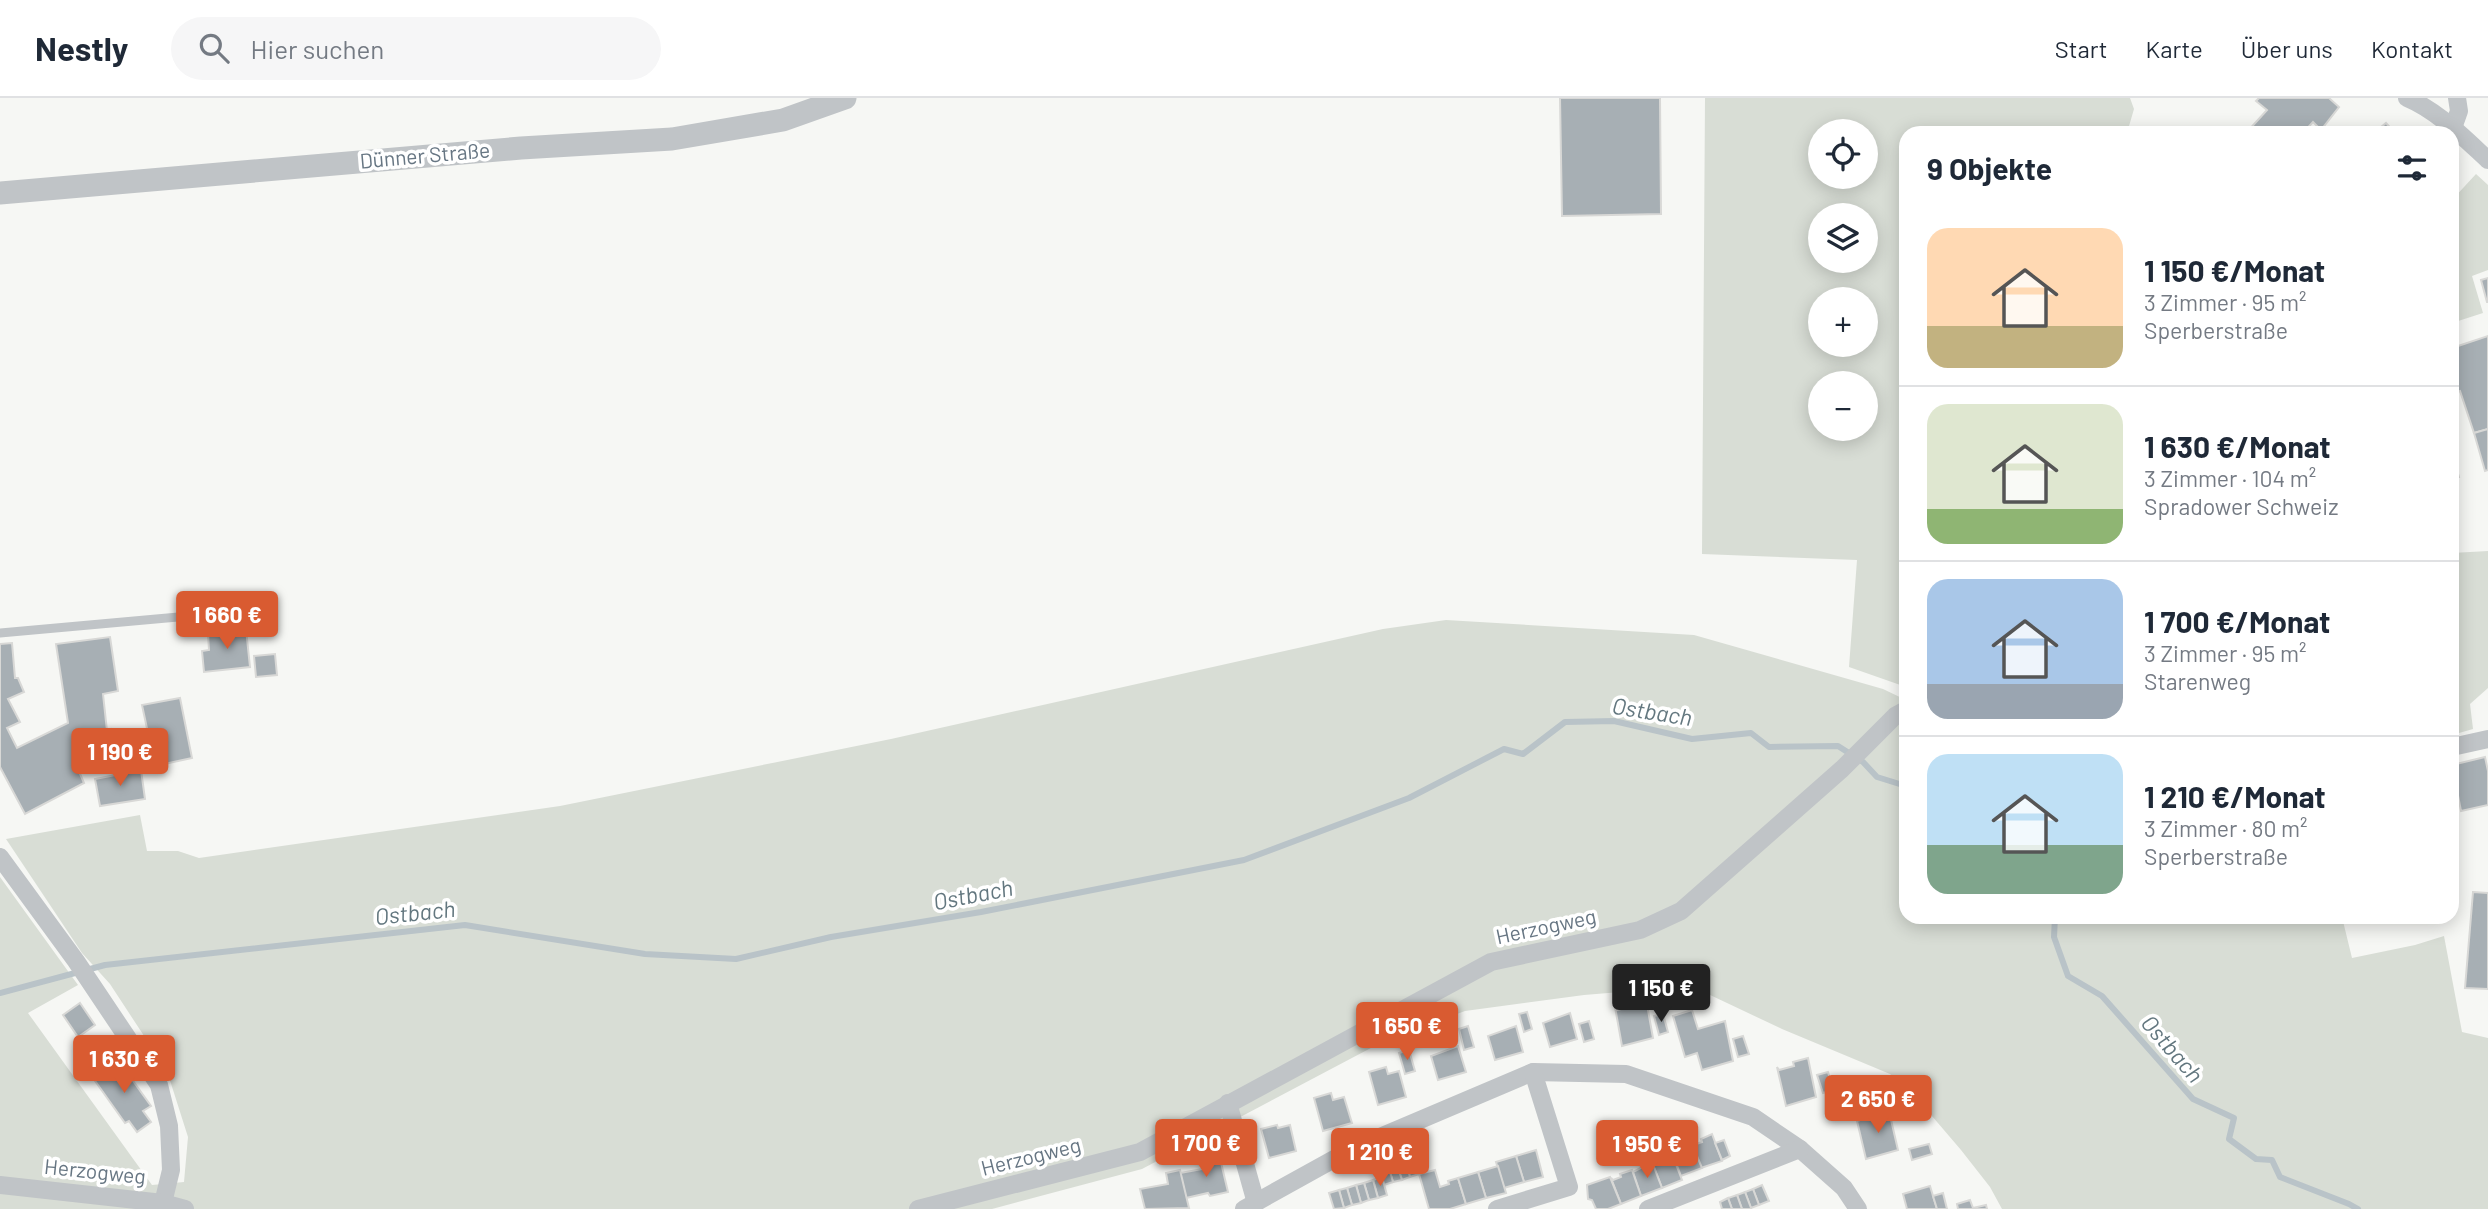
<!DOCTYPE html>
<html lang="de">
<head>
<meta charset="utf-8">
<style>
  :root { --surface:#fff; --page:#f6f6f7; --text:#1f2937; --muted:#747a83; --line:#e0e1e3; --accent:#d95b31 }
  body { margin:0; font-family:Barlow,sans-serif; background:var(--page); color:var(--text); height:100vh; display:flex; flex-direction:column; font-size:26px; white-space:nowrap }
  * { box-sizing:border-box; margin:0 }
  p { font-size:23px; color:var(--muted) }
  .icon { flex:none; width:38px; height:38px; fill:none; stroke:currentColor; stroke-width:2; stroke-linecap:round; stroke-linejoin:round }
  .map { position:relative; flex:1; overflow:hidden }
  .panel { position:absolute; left:1899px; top:28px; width:560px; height:798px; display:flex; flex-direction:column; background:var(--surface); border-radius:21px; box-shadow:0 4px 18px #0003 }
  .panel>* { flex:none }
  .controls { position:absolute; left:1808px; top:21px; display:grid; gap:14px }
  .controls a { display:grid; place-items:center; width:70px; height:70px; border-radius:50%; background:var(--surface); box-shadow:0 4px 18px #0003; font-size:35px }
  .price { position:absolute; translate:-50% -60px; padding:0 16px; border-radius:7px; background:var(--accent); color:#fff; font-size:23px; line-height:46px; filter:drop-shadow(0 2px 4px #0008) }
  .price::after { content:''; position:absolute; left:50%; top:42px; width:21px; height:16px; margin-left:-10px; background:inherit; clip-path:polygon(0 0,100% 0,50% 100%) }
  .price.active { background:#222; color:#fff }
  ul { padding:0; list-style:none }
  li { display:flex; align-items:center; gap:21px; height:175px; padding:0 28px }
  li+li { border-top:2px solid var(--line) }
  li span { display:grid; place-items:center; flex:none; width:196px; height:140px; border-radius:21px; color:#555 }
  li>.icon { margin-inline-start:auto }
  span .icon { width:84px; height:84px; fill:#fffc; stroke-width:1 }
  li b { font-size:30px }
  h2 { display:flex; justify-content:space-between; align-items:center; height:84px; padding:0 28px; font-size:30px }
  header { display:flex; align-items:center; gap:42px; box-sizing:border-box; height:98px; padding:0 35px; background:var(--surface); border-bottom:2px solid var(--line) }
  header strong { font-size:33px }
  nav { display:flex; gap:38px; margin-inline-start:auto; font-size:24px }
  .search { width:490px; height:63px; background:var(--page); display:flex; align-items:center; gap:18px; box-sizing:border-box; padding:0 24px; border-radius:38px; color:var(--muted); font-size:26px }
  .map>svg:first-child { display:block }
  .green { fill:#d8ddd5; fill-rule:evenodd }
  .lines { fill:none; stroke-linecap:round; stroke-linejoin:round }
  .stream { stroke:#b9c3c8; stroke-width:6 }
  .building { fill:#a7afb4; stroke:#d8d8d6; stroke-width:2 }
  .service { stroke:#c0c4c7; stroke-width:9 }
  .minor { stroke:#c0c4c7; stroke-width:18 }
  .tertiary { stroke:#c0c4c7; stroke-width:23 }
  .labels { text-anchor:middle; stroke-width:7; stroke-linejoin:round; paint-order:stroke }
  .street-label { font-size:21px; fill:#677683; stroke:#fff }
  .water-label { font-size:23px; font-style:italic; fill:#63777f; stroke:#fff }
</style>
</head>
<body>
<header>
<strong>Nestly</strong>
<div class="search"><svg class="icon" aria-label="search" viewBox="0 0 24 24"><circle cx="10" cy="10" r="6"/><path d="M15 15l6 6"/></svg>Hier suchen</div>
<nav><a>Start</a><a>Karte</a><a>Über uns</a><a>Kontakt</a></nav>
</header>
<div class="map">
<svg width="2488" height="1111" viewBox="0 0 2488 1111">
  <rect width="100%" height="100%" fill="#f6f7f4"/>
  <!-- green -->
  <g class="green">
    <path d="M1705,0H2130L2134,11L2127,35H1906V589L1849,569L1857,462L1702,456ZM1820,33H1866V79H1820ZM1866,117V163H1820V117ZM1820,201H1866V247H1820ZM1820,285H1866V331H1820Z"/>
    <path d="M2476,76L2488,87V172L2472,178L2483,215L2452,225V102Z"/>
    <path d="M2488,453V590L2470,606L2473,631L2452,637V455Z"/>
    <path d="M1446,522L1694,537L1883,591L1906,602V819H2342L2352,860L2415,847L2444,838L2462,934L2488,940V1111H2002L1990,1089L1961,1052L1920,1004L1890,976L1782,931L1708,896L1669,890L1584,897L1465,913L1386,942L1142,1071L992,1111H0V779L78,887L28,915L152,1087L184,1084L188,1039L167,973L110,886L82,855L6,741L140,717L147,753H178L199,760L560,708L891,641L1383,531Z"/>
  </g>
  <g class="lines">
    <!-- stream -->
    <g class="stream">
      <path d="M2055,819L2054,839L2068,878L2102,898L2193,1001L2234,1020L2229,1041L2256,1061L2272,1062L2280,1079L2349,1106L2358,1111"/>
      <path d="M0,895L105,867L465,827L645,856L736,861L831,839L981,814L1244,762L1409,700L1504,651L1523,656L1565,624L1614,623L1692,641L1751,635L1769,649L1838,648L1863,664L1877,679L1906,688"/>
    </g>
  </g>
  <!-- building -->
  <g class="building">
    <path d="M1560,0H1660L1661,116L1562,118Z"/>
    <path d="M2259,0H2329L2339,9L2321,32L2313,24L2303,35H2246L2267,12L2256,3Z"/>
    <path d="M2386,25L2395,35H2374Z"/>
    <path d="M2488,180V204H2487L2481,182Z"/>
    <path d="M2488,238V331L2474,335L2460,293L2452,296V250Z"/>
    <path d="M2488,331V372L2485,373L2474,335Z"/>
    <path d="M2452,355L2459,379L2452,381Z"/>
    <path d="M246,531L250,569L204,574L202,553L209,552L208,536Z"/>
    <path d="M110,539L118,593L103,596L107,633L111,631L120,650L78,671L84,685L25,716L0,669V546L12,545L15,580H18L24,594L8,601L20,624L7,630L17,650L68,625L56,546Z"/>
    <path d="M275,556L277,577L256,579L254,558Z"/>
    <path d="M180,600L192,660L155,668L142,607Z"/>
    <path d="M2485,659L2488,673V707L2461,713L2452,667Z"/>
    <path d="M141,672L145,701L100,708L95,681Z"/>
    <path d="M2473,794L2488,795V891L2465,890Z"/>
    <path d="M1630,898L1632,908L1617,912L1614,902Z"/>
    <path d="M1646,901L1653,940L1622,948L1615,909L1617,912L1632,908L1631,905Z"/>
    <path d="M80,905L95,927L78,939L63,917Z"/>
    <path d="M1692,912L1698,931L1725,923L1733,963L1702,972L1697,955L1685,959L1673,918Z"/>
    <path d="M1527,914L1532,931L1524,934L1519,916Z"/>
    <path d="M1570,915L1577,941L1550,949L1543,925Z"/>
    <path d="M1663,916L1668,934L1659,937L1654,918Z"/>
    <path d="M1589,923L1594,941L1584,944L1579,926Z"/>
    <path d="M1468,928L1474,949L1464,952L1459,931Z"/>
    <path d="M1516,928L1523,954L1495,962L1488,938Z"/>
    <path d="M1743,938L1749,956L1738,959L1733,941Z"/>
    <path d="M1458,948L1466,974L1438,982L1431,958Z"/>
    <path d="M1409,952L1415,973L1405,976L1399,955Z"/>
    <path d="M1808,960L1816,999L1786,1008L1777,969L1779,972L1794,968L1793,964Z"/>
    <path d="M118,962L151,1008L143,1013L151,1024L137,1034L129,1023L125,1025L93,980Z"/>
    <path d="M1386,969L1388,976L1399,973L1406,999L1378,1007L1369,974Z"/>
    <path d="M1828,974L1833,992L1823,995L1817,977Z"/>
    <path d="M1331,995L1333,1002L1344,999L1352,1025L1323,1033L1314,1000Z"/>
    <path d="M1889,1013L1898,1052L1866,1061L1857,1023Z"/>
    <path d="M1277,1027L1278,1030L1290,1027L1296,1053L1269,1060L1261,1031Z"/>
    <path d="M1712,1036L1722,1063L1701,1070L1691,1044L1693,1047L1702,1044L1701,1041Z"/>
    <path d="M1724,1042L1730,1058L1722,1062L1715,1045Z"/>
    <path d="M1691,1044L1702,1070L1681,1078L1671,1052L1673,1055Z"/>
    <path d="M1929,1046L1932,1056L1912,1062L1909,1051Z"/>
    <path d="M1536,1052L1543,1079L1524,1084L1516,1058Z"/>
    <path d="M1219,1056L1228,1094L1210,1098L1208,1095L1186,1100L1180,1075L1208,1070L1205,1059Z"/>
    <path d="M1423,1056L1428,1074L1419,1076L1414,1059Z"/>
    <path d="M1672,1056L1682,1082L1662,1090L1652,1064L1654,1067Z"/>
    <path d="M1516,1058L1524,1084L1504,1090L1496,1064Z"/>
    <path d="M1414,1059L1419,1076L1410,1079L1405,1062Z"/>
    <path d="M1405,1062L1410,1079L1402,1082L1396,1064Z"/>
    <path d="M1396,1064L1402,1082L1393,1084L1388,1067Z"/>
    <path d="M1652,1064L1662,1090L1641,1098L1633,1074Z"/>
    <path d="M1388,1067L1393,1084L1384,1087L1379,1069Z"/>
    <path d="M1498,1068L1506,1095L1486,1100L1478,1074Z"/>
    <path d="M1180,1072L1189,1110L1145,1111L1140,1091L1168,1086L1166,1075Z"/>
    <path d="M1435,1072L1440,1089L1449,1086L1448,1083L1458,1080L1466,1106L1450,1111H1429L1419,1076Z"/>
    <path d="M1632,1072L1641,1098L1621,1106L1611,1080L1613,1082L1621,1079L1620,1076Z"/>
    <path d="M1478,1074L1486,1100L1466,1106L1458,1080Z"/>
    <path d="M1382,1079L1387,1097L1378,1100L1373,1082Z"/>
    <path d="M1610,1079L1621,1106L1608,1111H1596L1592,1102L1588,1101L1587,1087Z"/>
    <path d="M1373,1082L1378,1100L1369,1102L1364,1085Z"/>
    <path d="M1364,1085L1369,1102L1361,1105L1356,1087Z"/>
    <path d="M1356,1087L1361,1105L1352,1107L1347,1090Z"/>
    <path d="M1762,1087L1769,1103L1759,1107L1753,1091Z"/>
    <path d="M1930,1088L1937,1111H1907L1903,1096Z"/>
    <path d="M1347,1090L1352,1107L1344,1110L1339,1092Z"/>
    <path d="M1753,1091L1759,1107L1751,1110L1745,1094Z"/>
    <path d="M1339,1092L1344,1110L1334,1111L1329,1095Z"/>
    <path d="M1745,1094L1751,1110V1111H1742L1737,1097Z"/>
    <path d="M1943,1095L1947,1111H1937L1933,1098Z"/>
    <path d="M1737,1097L1742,1111H1732L1728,1100Z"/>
    <path d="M1728,1100L1732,1111H1722L1720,1104Z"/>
    <path d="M1970,1102L1973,1110L1986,1107L1987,1111H1958L1957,1106Z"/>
  </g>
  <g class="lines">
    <!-- service -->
    <path class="service" d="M0,535L266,511"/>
    <!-- minor -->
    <g class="minor">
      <path d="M2407,0C2438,13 2464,40 2488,62"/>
      <path d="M2453,30L2459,13L2457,0"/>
      <path d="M2452,649L2488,641"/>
      <path d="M0,759L76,863L159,987L169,1028L171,1072L163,1105"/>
      <path d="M1228,1005L1256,1105"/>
      <path d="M0,1087L163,1105L185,1111"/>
      <path d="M918,1111L1140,1054L1491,864L1640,832L1681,813L1842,671L1895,618L1906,612"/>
      <path d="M1244,1111L1354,1050L1533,974L1626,976L1753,1019L1800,1051L1844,1090L1858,1111"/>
      <path d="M1497,1111L1569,1089L1533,974"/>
      <path d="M1648,1111L1800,1051"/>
    </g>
    <!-- tertiary -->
    <path class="tertiary" d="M0,95L521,50L672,41L783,22L845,0"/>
  </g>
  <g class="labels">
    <!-- street labels -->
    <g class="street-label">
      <text transform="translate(425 58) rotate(-5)" y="7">Dünner Straße</text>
      <text transform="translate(1546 829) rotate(-12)" y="7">Herzogweg</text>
      <text transform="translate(1031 1059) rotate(-14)" y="7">Herzogweg</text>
      <text transform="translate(95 1074) rotate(6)" y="7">Herzogweg</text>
    </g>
    <!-- water labels -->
    <g class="water-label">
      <text transform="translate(1652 614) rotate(9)" y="8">Ostbach</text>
      <text transform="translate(973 797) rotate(-11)" y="8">Ostbach</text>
      <text transform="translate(415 815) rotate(-6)" y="8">Ostbach</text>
      <text transform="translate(2172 951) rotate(49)" y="8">Ostbach</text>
    </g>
  </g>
</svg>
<div class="controls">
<a><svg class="icon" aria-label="locate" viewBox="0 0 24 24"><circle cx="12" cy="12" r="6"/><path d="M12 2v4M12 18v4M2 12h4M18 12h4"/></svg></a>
<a><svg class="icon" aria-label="layers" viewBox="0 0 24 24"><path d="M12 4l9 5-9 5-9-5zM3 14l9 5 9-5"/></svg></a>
<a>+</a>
<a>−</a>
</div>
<b class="price" style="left:227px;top:553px">1 660 €</b>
<b class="price" style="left:120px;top:690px">1 190 €</b>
<b class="price active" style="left:1661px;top:926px">1 150 €</b>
<b class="price" style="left:1407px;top:964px">1 650 €</b>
<b class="price" style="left:124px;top:997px">1 630 €</b>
<b class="price" style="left:1878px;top:1037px">2 650 €</b>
<b class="price" style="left:1206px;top:1081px">1 700 €</b>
<b class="price" style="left:1647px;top:1082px">1 950 €</b>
<b class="price" style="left:1380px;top:1090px">1 210 €</b>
<section class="panel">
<h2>9 Objekte<svg class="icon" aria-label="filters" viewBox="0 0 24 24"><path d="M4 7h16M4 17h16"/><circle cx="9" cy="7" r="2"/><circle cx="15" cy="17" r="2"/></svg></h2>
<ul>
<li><span style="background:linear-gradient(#ffd9b3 70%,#c2b280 0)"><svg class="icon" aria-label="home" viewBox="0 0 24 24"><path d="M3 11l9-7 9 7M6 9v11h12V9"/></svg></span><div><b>1 150 €/Monat</b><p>3 Zimmer · 95 m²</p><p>Sperberstraße</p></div></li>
<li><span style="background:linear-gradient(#dfe7d0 75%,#8fb573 0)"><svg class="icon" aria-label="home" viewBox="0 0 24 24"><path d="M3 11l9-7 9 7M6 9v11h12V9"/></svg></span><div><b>1 630 €/Monat</b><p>3 Zimmer · 104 m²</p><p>Spradower Schweiz</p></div></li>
<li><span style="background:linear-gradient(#a9c7e8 75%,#9aa5b1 0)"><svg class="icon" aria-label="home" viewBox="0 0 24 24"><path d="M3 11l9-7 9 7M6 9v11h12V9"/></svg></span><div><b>1 700 €/Monat</b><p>3 Zimmer · 95 m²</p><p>Starenweg</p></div></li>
<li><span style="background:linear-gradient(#bfe0f5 65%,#7fa58c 0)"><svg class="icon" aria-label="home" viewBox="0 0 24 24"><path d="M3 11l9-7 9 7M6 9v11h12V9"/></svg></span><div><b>1 210 €/Monat</b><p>3 Zimmer · 80 m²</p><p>Sperberstraße</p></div></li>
</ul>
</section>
</div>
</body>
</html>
